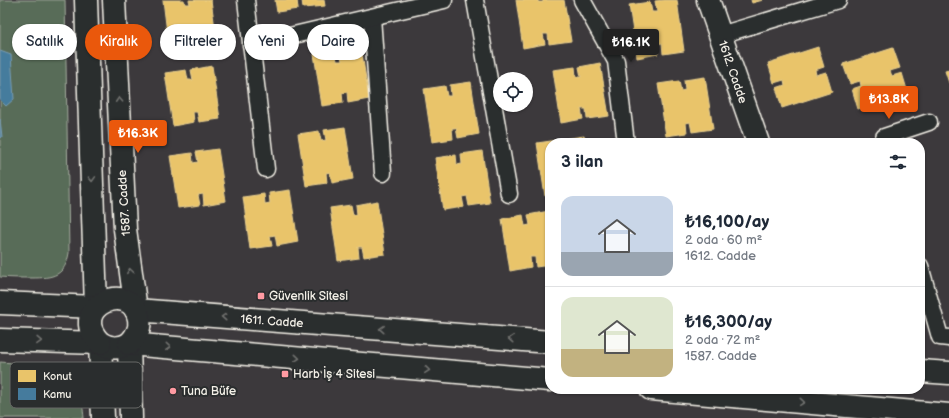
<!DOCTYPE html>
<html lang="tr">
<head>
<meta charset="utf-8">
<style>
  :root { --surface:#fff; --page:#f6f6f7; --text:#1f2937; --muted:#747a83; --line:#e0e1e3; --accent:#ea580c }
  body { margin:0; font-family:"Balsamiq Sans",sans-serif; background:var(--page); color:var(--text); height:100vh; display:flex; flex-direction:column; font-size:15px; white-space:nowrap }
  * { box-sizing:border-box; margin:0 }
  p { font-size:13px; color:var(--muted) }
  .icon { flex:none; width:22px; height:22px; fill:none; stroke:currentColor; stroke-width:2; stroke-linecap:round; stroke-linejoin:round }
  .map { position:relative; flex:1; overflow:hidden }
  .panel { position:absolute; left:545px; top:138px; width:380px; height:256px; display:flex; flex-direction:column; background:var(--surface); border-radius:16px; box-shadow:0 1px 3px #0004 }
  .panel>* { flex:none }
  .guide { position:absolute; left:12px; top:24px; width:380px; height:36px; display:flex; gap:8px }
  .controls { position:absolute; left:493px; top:72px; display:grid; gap:8px }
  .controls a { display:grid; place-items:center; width:40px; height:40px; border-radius:50%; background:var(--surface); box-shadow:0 1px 3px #0004; font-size:20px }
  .price { position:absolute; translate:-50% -34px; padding:0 9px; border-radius:4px; background:var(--accent); color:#fff; font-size:13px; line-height:26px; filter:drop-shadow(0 1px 2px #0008) }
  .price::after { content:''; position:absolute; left:50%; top:24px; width:12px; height:9px; margin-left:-6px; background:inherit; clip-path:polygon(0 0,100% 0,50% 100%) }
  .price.on { background:#222; color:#fff }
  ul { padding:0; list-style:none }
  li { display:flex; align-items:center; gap:12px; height:100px; padding:0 16px }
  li+li { border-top:1px solid var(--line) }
  li span { display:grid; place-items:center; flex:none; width:112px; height:80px; border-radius:12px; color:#555 }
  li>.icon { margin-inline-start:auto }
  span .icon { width:48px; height:48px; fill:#fffc; stroke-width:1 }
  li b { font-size:17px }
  h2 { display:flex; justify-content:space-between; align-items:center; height:48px; padding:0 16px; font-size:17px }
  .pill { padding:0 14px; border-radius:18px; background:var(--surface); box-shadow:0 1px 3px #0004; font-size:14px; line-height:36px }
  .pill.on { background:var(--accent); color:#fff }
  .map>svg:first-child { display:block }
  .green { fill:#586c58; stroke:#a6aea0 }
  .homes { fill:#e9c46a; stroke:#ecd290 }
  .public { fill:#457b9d; stroke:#7a9eb4 }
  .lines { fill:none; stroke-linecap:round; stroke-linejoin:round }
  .street-casing { stroke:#f4f1e8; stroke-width:19 }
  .secondary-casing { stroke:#f4f1e8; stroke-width:25 }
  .primary-casing { stroke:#f4f1e8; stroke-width:25 }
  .street { stroke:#2a2d2e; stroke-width:16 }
  .secondary { stroke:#2a2d2e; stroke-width:22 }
  .primary { stroke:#2a2d2e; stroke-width:22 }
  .oneway { stroke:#71726f }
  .poi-dot { fill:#ff9aa2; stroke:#2a2d2e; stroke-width:1.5 }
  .labels { text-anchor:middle; stroke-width:4; stroke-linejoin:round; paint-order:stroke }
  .street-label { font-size:12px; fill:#f4f1e8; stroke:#2a2d2e }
  .poi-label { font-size:12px; fill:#f4f1e8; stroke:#2a2d2e; text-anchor:start }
  .key { fill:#2a2d2e; stroke:#676866; stroke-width:1 }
  .key-label { font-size:11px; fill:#f4f1e8 }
</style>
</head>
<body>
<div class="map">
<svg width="949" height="418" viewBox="0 0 949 418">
  <rect width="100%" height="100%" fill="#3c393c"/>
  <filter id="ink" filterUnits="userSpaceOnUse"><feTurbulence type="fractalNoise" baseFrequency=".025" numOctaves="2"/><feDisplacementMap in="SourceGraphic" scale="8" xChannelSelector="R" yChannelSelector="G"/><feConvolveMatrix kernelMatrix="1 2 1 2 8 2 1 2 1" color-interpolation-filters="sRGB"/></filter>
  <g filter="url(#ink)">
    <!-- green -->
    <g class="green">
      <path d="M0,0H65L69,253C65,276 53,278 32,278C21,278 11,278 0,277Z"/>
      <path d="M0,362L40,365L77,395C83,403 83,409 84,418H0Z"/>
    </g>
    <!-- homes -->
    <g class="homes">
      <path d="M163,0H184L185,4H190L189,0H211L217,43L195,46L194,36H189L191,46L169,49Z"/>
      <path d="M275,0H297L298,9L277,12Z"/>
      <path d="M302,0H324L325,6L303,8Z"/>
      <path d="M516,0H538V2H543V0H564L571,41L549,44L548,34H543L545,44L523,48Z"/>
      <path d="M664,0H677L684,51L663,54L662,43L657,44L658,54L637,58L629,5L650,2L652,12H657L655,1Z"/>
      <path d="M751,0H763L752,3Z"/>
      <path d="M361,47L369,99L348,103L347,92L342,93L343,103L322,106L314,54L335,51L337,61H342L340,50Z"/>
      <path d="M818,47L824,67L815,70L816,75L826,72L832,92L782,108L776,88L785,85L784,80L774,83L768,63Z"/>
      <path d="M893,48L900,68L890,71L892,76L902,73L908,93L858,109L852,89L861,86L860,81L850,84L843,64Z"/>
      <path d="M600,63L609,116L587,119L586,109H581L583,119L561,123L553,70L575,67L576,77H581L579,67Z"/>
      <path d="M212,66L220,119L199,122L197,112H193L194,122L173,126L165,73L186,70L188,80H193L191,70Z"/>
      <path d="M949,70V83L945,71Z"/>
      <path d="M705,77L713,129L692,132L690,122L686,123L687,133L666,136L658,84L679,81L681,91L685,90L684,80Z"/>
      <path d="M471,82L479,134L458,138L456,128H452L453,139L432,142L424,89L445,86L447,96H451L450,85Z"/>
      <path d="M345,127L353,179L332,183L330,172L326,173L327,183L306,186L298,134L319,131L321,141L326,140L324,130Z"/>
      <path d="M584,136L586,143H564L563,139Z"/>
      <path d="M869,139L871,143H857Z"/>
      <path d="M558,140L559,143H550V195L545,196L537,143Z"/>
      <path d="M218,149L226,201L204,205L203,194L198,195L200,205L178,208L170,156L192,153L193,163L198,162L196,152Z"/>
      <path d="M482,151L490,203L469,206L467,196L462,197L464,207L443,210L435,158L456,155L457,165L462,164L461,154Z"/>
      <path d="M290,190L298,242L277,246L275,235L270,236L272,246L250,249L243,197L264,194L265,204L270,203L269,193Z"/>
      <path d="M377,201L385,254L364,257L362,247H358L359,258L338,261L330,208L351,205L353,215H357L356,205Z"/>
      <path d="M549,211L550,265L536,267L535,257H530L531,267L510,271L502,219L523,215L525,226L530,225L528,215Z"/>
    </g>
    <!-- public -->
    <g class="public">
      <path d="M0,51L11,55L14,99L6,106L0,100Z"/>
      <path d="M0,119L2,137L0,138Z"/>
    </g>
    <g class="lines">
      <!-- street casing -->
      <g class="street-casing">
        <g id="street">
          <path d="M246,0L266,169"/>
          <path d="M475,0L509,194"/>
          <path d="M582,0L616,61L626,143"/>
          <path d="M372,17L383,173"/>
          <path d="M720,35L838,0"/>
          <path d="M251,45L444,0"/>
          <path d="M886,143L884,137L929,122"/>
          <path d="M920,266L940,337L949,338"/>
        </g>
      </g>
      <!-- secondary casing -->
      <g class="secondary-casing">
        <g id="secondary">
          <path d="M86,0L96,307"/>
          <path d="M114,0L125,229L136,310"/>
          <path d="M708,0L758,143"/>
          <path d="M100,343L103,418"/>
          <path d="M129,344L131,418"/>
        </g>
      </g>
      <!-- primary casing -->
      <g class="primary-casing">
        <g id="primary">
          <path d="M0,303L96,307"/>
          <path d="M136,310L550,342"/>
          <path d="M0,340L100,343C110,349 119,349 129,344L550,380"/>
          <path d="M100,343C65,307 132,278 139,319C141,329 136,337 129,344"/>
          <path d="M920,371L949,373"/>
          <path d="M651,389L949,415"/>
        </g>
      </g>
      <!-- street -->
      <use href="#street" class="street"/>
      <!-- secondary -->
      <use href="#secondary" class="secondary"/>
      <!-- primary -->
      <use href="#primary" class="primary"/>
    </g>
    <!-- one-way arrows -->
    <defs><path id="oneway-chevron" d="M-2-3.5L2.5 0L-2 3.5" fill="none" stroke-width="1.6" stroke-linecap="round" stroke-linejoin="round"/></defs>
    <g class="oneway">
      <use href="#oneway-chevron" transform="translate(119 100) rotate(-93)"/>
      <use href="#oneway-chevron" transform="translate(92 179) rotate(88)"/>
      <use href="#oneway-chevron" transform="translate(130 271) rotate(-98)"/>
      <use href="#oneway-chevron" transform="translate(224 317) rotate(-176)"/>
      <use href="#oneway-chevron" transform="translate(382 329) rotate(-176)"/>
      <use href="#oneway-chevron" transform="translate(511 339) rotate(-176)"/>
      <use href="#oneway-chevron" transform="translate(39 341) rotate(2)"/>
      <use href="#oneway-chevron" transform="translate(168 347) rotate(5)"/>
      <use href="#oneway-chevron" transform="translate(297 358) rotate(5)"/>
      <use href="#oneway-chevron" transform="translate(427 370) rotate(5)"/>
      <use href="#oneway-chevron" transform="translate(802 402) rotate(5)"/>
    </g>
  </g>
  <!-- markers -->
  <g class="poi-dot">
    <rect x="257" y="292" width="8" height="8" rx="2"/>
    <rect x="281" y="370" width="8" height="8" rx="2"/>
    <circle cx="173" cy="391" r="4"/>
  </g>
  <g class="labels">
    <!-- street labels -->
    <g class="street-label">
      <text transform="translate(733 72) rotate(71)" y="4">1612. Cadde</text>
      <text transform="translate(124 203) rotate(-94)" y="4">1587. Cadde</text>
      <text transform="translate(272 321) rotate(4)" y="4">1611. Cadde</text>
    </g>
    <!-- poi labels -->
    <g class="poi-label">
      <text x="269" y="300">Güvenlik Sitesi</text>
      <text x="293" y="378">Harb İş 4 Sitesi</text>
      <text x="181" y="395">Tuna Büfe</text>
    </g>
  </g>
  <!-- legend -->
  <rect x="10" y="362" width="132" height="46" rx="6" class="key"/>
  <rect x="18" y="370" width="18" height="12" fill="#e9c46a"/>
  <rect x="18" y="388" width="18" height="12" fill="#457b9d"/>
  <g class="key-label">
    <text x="43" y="380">Konut</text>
    <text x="43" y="398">Kamu</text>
  </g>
</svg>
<div class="controls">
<a><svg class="icon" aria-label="locate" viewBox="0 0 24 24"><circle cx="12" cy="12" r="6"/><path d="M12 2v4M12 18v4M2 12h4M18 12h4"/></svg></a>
</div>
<b class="price on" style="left:631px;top:63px">₺16.1K</b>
<b class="price" style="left:889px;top:120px">₺13.8K</b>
<b class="price" style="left:138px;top:154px">₺16.3K</b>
<div class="guide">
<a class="pill">Satılık</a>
<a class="pill on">Kiralık</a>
<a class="pill">Filtreler</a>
<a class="pill">Yeni</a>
<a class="pill">Daire</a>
</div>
<section class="panel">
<h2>3 ilan<svg class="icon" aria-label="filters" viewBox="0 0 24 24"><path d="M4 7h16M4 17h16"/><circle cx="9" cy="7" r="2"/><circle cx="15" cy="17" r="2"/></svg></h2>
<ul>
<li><span style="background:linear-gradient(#c9d6e8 70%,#9aa5b1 0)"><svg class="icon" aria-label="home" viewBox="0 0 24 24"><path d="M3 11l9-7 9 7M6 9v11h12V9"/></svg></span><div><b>₺16,100/ay</b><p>2 oda · 60 m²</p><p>1612. Cadde</p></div></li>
<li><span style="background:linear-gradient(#dfe7d0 65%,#c2b280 0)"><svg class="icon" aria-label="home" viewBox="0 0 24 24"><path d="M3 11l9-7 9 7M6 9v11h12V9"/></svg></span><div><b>₺16,300/ay</b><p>2 oda · 72 m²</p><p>1587. Cadde</p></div></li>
</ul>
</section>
</div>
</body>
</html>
